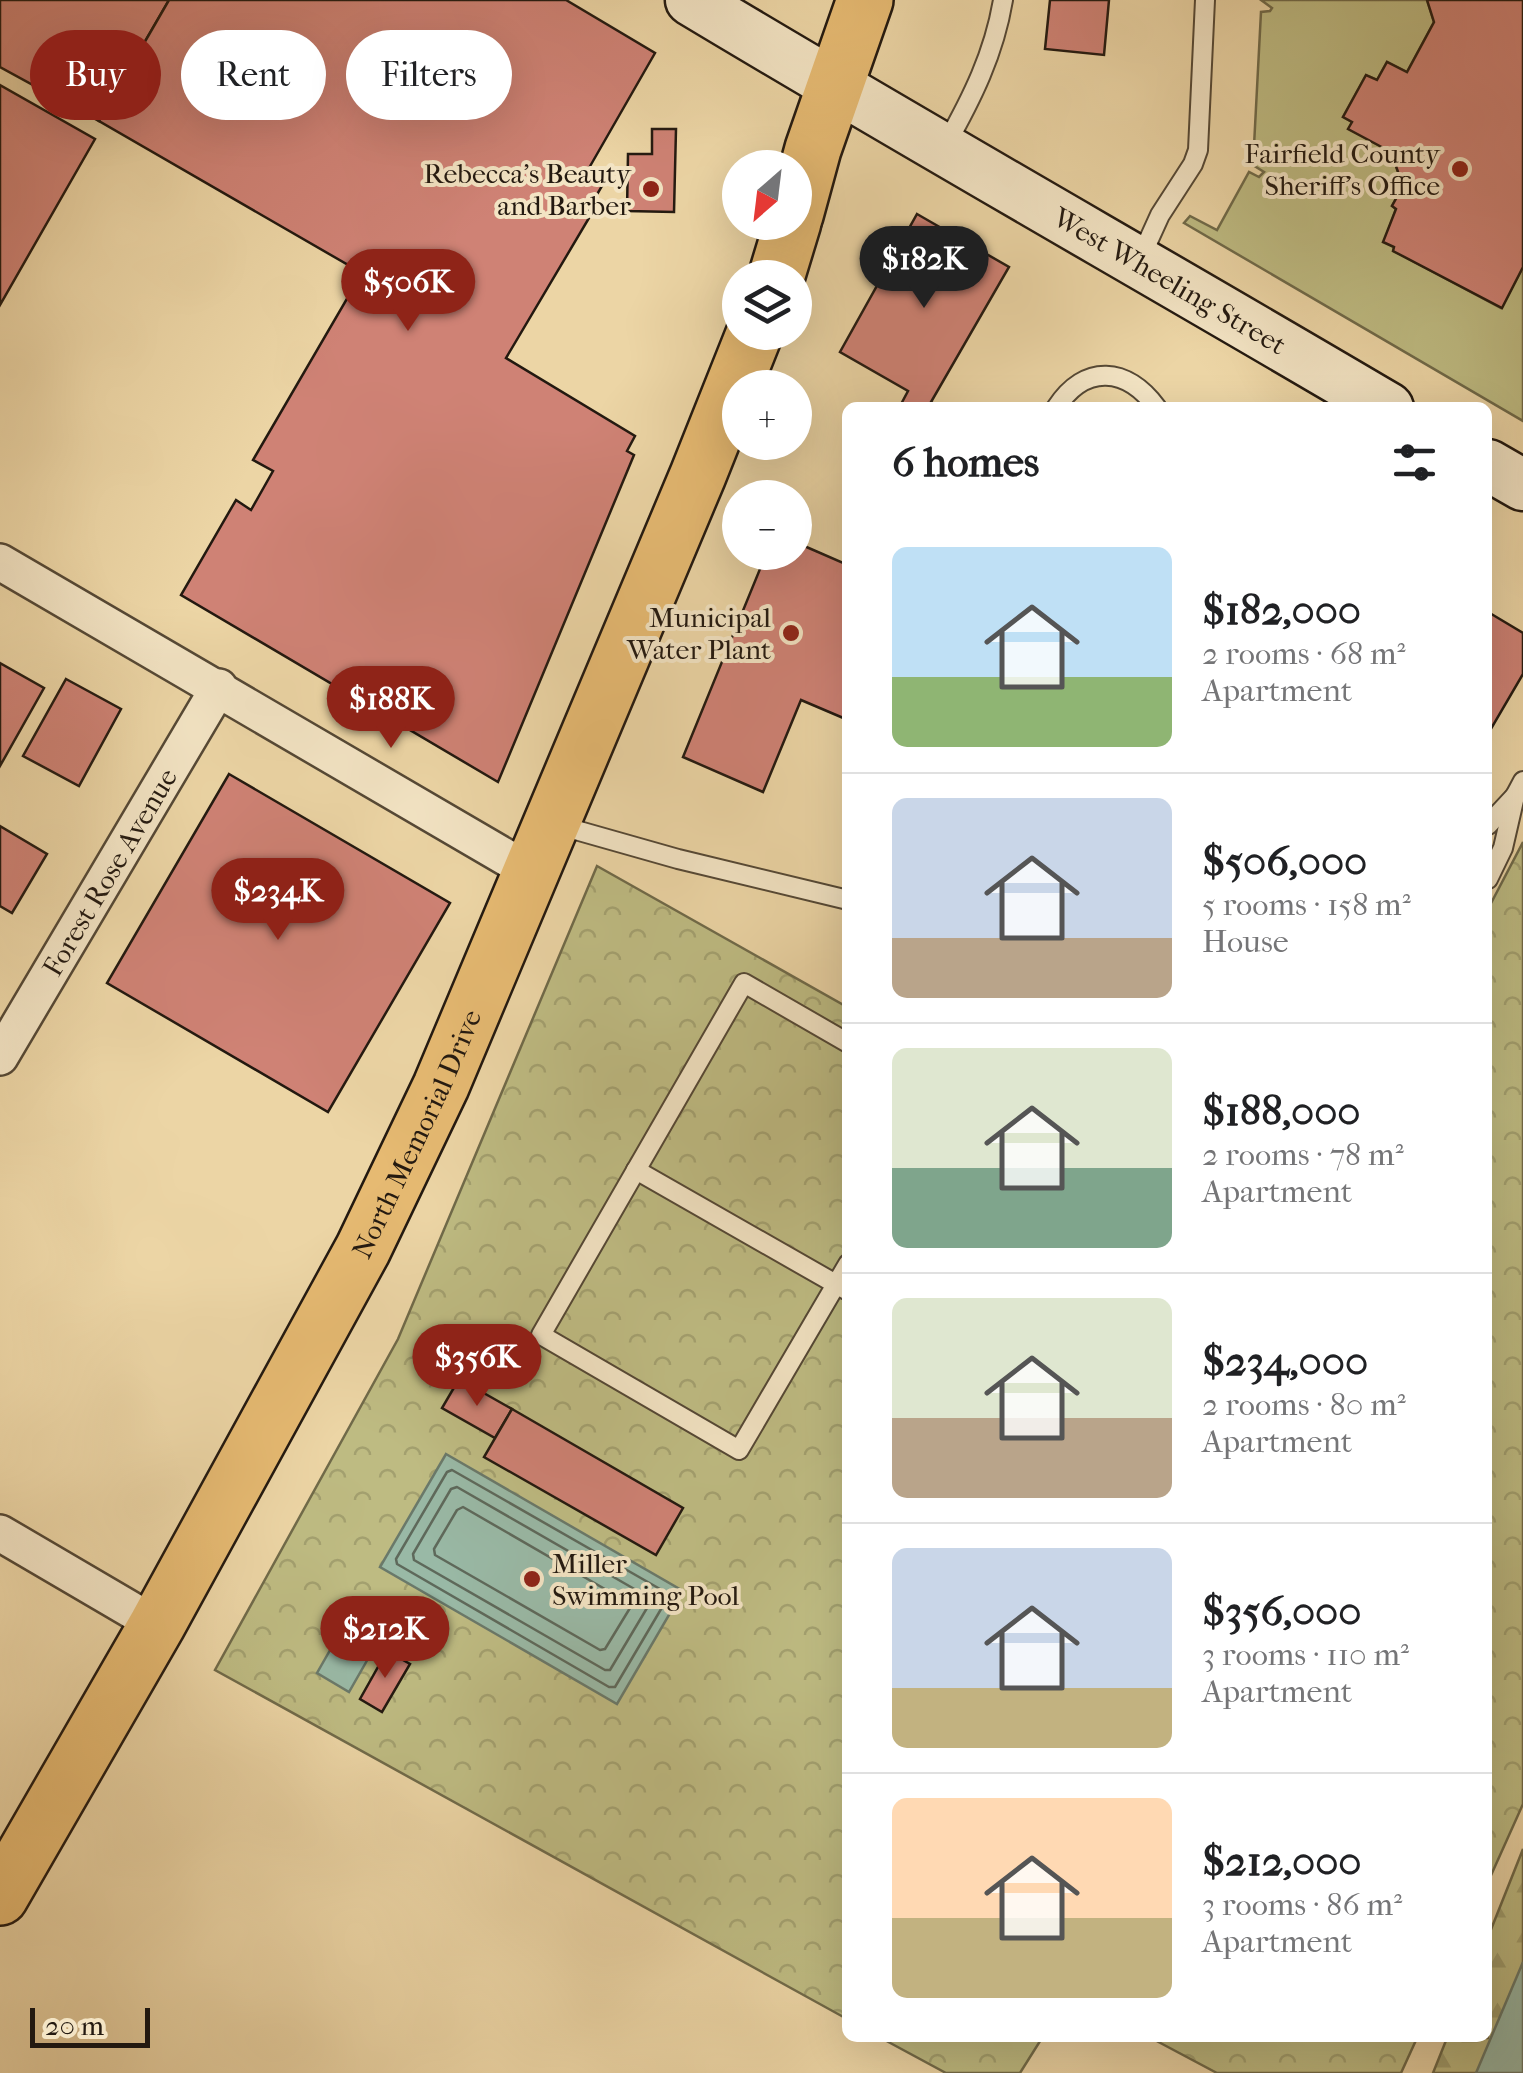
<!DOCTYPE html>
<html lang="en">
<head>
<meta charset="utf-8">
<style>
  :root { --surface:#fff; --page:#f6f6f6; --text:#202124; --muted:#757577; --line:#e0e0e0; --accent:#8f2418 }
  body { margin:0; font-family:"IM FELL French Canon",serif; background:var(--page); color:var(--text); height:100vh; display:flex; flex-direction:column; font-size:38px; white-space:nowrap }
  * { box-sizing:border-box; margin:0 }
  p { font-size:32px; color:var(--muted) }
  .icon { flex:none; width:55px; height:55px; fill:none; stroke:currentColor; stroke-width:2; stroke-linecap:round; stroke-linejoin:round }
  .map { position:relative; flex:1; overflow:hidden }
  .sheet { position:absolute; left:842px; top:402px; width:650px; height:1640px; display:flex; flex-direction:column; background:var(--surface); border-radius:15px; box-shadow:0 10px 40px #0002 }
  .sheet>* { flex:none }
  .hud { position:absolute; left:30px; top:30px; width:662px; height:90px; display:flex; gap:20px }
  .needle { width:65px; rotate:208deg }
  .controls { position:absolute; left:722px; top:150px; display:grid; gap:20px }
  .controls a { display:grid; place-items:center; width:90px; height:90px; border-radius:50%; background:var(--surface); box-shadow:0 10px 40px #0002; font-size:50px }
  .scale { position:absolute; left:30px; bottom:25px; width:120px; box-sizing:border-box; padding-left:10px; border:5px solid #231910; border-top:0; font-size:28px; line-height:35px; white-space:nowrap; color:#231910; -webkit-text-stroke:8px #f3e4c4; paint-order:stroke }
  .price { position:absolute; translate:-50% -85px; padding:0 22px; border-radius:35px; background:var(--accent); color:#fff; font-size:32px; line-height:65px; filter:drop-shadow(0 2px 5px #0008) }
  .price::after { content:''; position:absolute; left:50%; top:60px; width:30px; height:22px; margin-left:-15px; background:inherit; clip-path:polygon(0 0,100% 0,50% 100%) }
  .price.current { background:#222; color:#fff }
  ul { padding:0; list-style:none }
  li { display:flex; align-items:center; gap:30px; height:250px; padding:0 50px }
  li+li { border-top:2px solid var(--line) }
  li span { display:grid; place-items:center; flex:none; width:280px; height:200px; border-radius:15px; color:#555 }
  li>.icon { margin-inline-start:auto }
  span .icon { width:120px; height:120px; fill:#fffc; stroke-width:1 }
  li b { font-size:42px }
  h2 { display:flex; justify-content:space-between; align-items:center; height:120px; padding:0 50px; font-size:42px }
  .chip { padding:0 35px; border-radius:45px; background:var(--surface); box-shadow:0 10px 40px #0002; font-size:35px; line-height:90px }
  .chip.current { background:var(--accent); color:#fff }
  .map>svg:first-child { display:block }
  .green { fill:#bebb82; stroke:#706a49; stroke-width:2.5 }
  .forest { fill:url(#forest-firs); stroke:#706a49; stroke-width:2.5 }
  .park { fill:url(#park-crowns); stroke:#706a49; stroke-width:2.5 }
  .water { fill:#99b9a6; stroke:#6a796a; stroke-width:2.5 }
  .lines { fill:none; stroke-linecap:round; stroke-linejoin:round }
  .shore { stroke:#5e695b; stroke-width:2.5 }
  .building { fill:#cf8275; stroke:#231910; stroke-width:2.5 }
  .lane-casing { stroke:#554835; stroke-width:22 }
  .street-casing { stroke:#554835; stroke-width:40 }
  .secondary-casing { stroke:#231910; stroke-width:55 }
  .primary-casing { stroke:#231910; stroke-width:60 }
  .lane { stroke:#f3e4c4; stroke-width:18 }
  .street { stroke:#f3e4c4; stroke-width:35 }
  .secondary { stroke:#f3e4c4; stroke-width:50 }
  .primary { stroke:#e6ba72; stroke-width:55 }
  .poi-dot { fill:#8f2418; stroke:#f3e4c4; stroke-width:4 }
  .labels { text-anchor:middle; stroke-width:8; stroke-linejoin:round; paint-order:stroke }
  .poi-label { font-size:28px; fill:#231910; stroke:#f3e4c4; text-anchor:end }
  .street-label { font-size:28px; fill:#231910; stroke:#f3e4c4 }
</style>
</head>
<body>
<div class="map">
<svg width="1523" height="2073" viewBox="0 0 1523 2073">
  <defs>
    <pattern id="forest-firs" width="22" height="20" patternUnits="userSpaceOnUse" patternTransform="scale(2.5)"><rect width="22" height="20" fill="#bebb82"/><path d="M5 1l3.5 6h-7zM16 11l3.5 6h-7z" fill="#a3a06f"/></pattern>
    <pattern id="park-crowns" width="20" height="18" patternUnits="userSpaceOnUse" patternTransform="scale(2.5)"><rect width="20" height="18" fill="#bebb82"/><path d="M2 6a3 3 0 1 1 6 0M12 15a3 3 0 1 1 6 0" fill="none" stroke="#a3a06f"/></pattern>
  </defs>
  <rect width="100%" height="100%" fill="#ecd5a5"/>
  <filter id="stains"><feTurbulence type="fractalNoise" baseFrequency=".002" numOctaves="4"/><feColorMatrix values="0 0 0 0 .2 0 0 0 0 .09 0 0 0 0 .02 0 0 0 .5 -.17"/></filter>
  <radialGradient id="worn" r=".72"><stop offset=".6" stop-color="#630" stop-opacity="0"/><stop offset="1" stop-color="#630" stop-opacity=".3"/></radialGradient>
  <!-- green -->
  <path class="green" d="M1261,0H1427L1434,22L1407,72L1387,62L1377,80L1366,75L1343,117L1352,122L1349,129L1391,152L1403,186L1392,206L1396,209L1384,242L1394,247V251L1501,308L1523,267V421L1184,223L1190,216L1217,230L1249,172L1259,177L1264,172L1253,165L1261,12L1270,11L1272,8Z"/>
  <!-- forest -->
  <path class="forest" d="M1523,1849V2073H1433L1447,2038H1488V1937Z"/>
  <!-- park -->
  <g class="park">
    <path d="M1523,842V1804L1488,1882V909Z"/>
    <path d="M597,866L847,1007V2019L215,1670L398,1339Z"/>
    <path d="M881,2038H1042L1020,2073H946Z"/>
    <path d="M1151,2038H1417L1401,2073H1217Z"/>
  </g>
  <!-- water -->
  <g class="water">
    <path d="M446,1454L683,1591L617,1704L380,1567Z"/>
    <path d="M345,1624L377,1643L349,1692L317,1673Z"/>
    <path d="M1523,1962V2073H1476Z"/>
  </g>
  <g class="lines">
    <!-- shore -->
    <g class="shore">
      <path d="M452,1470L667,1593V1599L615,1687H609L397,1564L396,1559L447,1472Z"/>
      <path d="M457,1487L650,1598V1603L610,1670H605L414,1560L413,1554L451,1489Z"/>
      <path d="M463,1507L629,1603L630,1608L605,1649L600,1650L435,1555L434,1549L457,1510Z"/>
    </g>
  </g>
  <!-- building -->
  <g class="building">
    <path d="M0,0H169L99,121L0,67Z"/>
    <path d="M169,0H566L655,53L585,175L602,186L585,215L589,218L506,358L635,436L627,451L634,455L498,782L181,595L236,500L251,510L273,471L253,460L362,273L99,121Z"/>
    <path d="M1050,0H1109L1104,55L1045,49Z"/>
    <path d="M1427,0H1523V267L1502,308L1393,251L1394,247L1383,242L1396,209L1392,206L1403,186L1391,152L1348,129L1352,122L1343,117L1366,75L1377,80L1387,62L1407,72L1434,22Z"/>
    <path d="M0,85L95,139L0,305Z"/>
    <path d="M652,129H676L674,212L627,211L628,154H652Z"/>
    <path d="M917,214L1009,267L931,402L943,408H899L908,391L840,352Z"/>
    <path d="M795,542L848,565V720L801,700L763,792L683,757L767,552H795Z"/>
    <path d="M1488,612L1523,633V674L1488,734Z"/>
    <path d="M0,663L44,688L0,766Z"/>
    <path d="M66,679L121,709L79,786L23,756Z"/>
    <path d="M229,774L450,903L328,1112L107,983Z"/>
    <path d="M0,826L47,854L12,913L0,906Z"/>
    <path d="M459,1379L512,1409L495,1438L442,1408Z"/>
    <path d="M512,1409L683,1508L656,1555L484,1457Z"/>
    <path d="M387,1651L410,1664L382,1712L360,1699Z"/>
  </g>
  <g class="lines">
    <!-- lane casing -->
    <g class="lane-casing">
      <g id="lane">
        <path d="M945,146C972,98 994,54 1003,0"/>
        <path d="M1140,259L1160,215L1193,164L1198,150L1205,0"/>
        <path d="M1056,408C1085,363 1127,367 1157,408"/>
        <path d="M558,825L678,859L848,900"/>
        <path d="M1488,825L1515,796"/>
        <path d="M1488,879L1503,848L1515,796L1523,781"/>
        <path d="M848,1043L744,983L541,1335L739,1450L848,1264"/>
        <path d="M636,1170L848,1291"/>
      </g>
    </g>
    <!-- street casing -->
    <g class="street-casing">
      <g id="street">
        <path d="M0,562L531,872"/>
        <path id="s1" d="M0,1057L219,687"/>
        <path d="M0,1533L157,1625"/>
      </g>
    </g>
    <!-- secondary casing -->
    <g class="secondary-casing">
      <g id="secondary">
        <path id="s2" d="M691,0C922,139 1156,271 1388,408"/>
        <path d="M1488,465L1523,485"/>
      </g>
    </g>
    <!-- primary casing -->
    <g class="primary-casing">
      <g id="primary">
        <path d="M795,215L813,149L865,0"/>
        <path d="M776,278L793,222"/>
        <path id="s3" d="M0,1897L157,1625L363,1249L441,1086L698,475L755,332"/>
      </g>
    </g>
    <!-- lane -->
    <use href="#lane" class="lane"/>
    <!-- street -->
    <use href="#street" class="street"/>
    <!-- secondary -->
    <use href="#secondary" class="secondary"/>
    <!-- primary -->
    <use href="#primary" class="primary"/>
  </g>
  <!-- markers -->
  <g class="poi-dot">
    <circle cx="1460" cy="169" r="10"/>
    <circle cx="651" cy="189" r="10"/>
    <circle cx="791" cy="633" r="10"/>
    <circle cx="532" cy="1579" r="10"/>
  </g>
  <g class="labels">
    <!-- poi labels -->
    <g class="poi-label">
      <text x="1440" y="163">Fairfield County<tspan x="1440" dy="32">Sheriff's Office</tspan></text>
      <text x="631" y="183">Rebecca's Beauty<tspan x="631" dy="32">and Barber</tspan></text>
      <text x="771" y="627">Municipal<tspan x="771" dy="32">Water Plant</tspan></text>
      <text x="552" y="1573" text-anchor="start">Miller<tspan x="552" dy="32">Swimming Pool</tspan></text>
    </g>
    <!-- street labels -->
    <g class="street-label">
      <text dy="10" stroke="none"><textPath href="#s2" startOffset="555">West Wheeling Street</textPath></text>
      <text dy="10" stroke="none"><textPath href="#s1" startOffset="215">Forest Rose Avenue</textPath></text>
      <text dy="10" stroke="none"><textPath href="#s3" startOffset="870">North Memorial Drive</textPath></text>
    </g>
  </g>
  <rect width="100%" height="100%" filter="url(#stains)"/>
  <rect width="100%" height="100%" fill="url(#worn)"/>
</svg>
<div class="controls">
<a><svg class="needle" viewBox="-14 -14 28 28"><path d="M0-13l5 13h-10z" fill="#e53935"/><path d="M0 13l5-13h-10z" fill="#757577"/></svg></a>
<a><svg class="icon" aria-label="layers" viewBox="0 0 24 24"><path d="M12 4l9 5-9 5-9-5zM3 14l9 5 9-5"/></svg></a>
<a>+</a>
<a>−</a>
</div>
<div class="scale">20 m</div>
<b class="price current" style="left:924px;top:311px">$182K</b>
<b class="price" style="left:408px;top:334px">$506K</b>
<b class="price" style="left:391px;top:751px">$188K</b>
<b class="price" style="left:278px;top:943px">$234K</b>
<b class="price" style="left:477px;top:1409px">$356K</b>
<b class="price" style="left:385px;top:1681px">$212K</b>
<div class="hud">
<a class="chip current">Buy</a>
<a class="chip">Rent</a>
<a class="chip">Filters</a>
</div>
<section class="sheet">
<h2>6 homes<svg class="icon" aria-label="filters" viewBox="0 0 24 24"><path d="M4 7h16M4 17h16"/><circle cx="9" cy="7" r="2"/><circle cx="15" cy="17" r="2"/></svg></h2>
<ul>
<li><span style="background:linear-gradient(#bfe0f5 65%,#8fb573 0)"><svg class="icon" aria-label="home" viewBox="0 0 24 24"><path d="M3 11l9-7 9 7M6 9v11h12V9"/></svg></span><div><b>$182,000</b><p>2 rooms · 68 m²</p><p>Apartment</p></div></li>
<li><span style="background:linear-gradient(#c9d6e8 70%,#b9a48a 0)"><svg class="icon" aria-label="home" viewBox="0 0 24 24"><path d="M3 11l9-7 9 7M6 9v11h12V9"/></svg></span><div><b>$506,000</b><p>5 rooms · 158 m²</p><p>House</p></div></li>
<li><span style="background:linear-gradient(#dfe7d0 60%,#7fa58c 0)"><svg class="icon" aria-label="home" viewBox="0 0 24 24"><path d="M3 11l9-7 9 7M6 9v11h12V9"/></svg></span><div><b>$188,000</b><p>2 rooms · 78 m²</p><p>Apartment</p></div></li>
<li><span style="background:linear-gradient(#dfe7d0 60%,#b9a48a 0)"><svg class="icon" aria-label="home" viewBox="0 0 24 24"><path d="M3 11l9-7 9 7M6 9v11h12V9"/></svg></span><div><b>$234,000</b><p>2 rooms · 80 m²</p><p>Apartment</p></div></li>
<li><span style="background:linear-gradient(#c9d6e8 70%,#c2b280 0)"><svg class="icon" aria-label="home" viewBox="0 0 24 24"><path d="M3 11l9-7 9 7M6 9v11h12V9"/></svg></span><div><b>$356,000</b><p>3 rooms · 110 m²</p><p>Apartment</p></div></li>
<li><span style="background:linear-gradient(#ffd9b3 60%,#c2b280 0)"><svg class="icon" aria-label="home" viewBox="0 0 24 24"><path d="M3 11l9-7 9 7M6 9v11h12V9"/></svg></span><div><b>$212,000</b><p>3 rooms · 86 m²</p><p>Apartment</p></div></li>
</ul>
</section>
</div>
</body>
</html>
